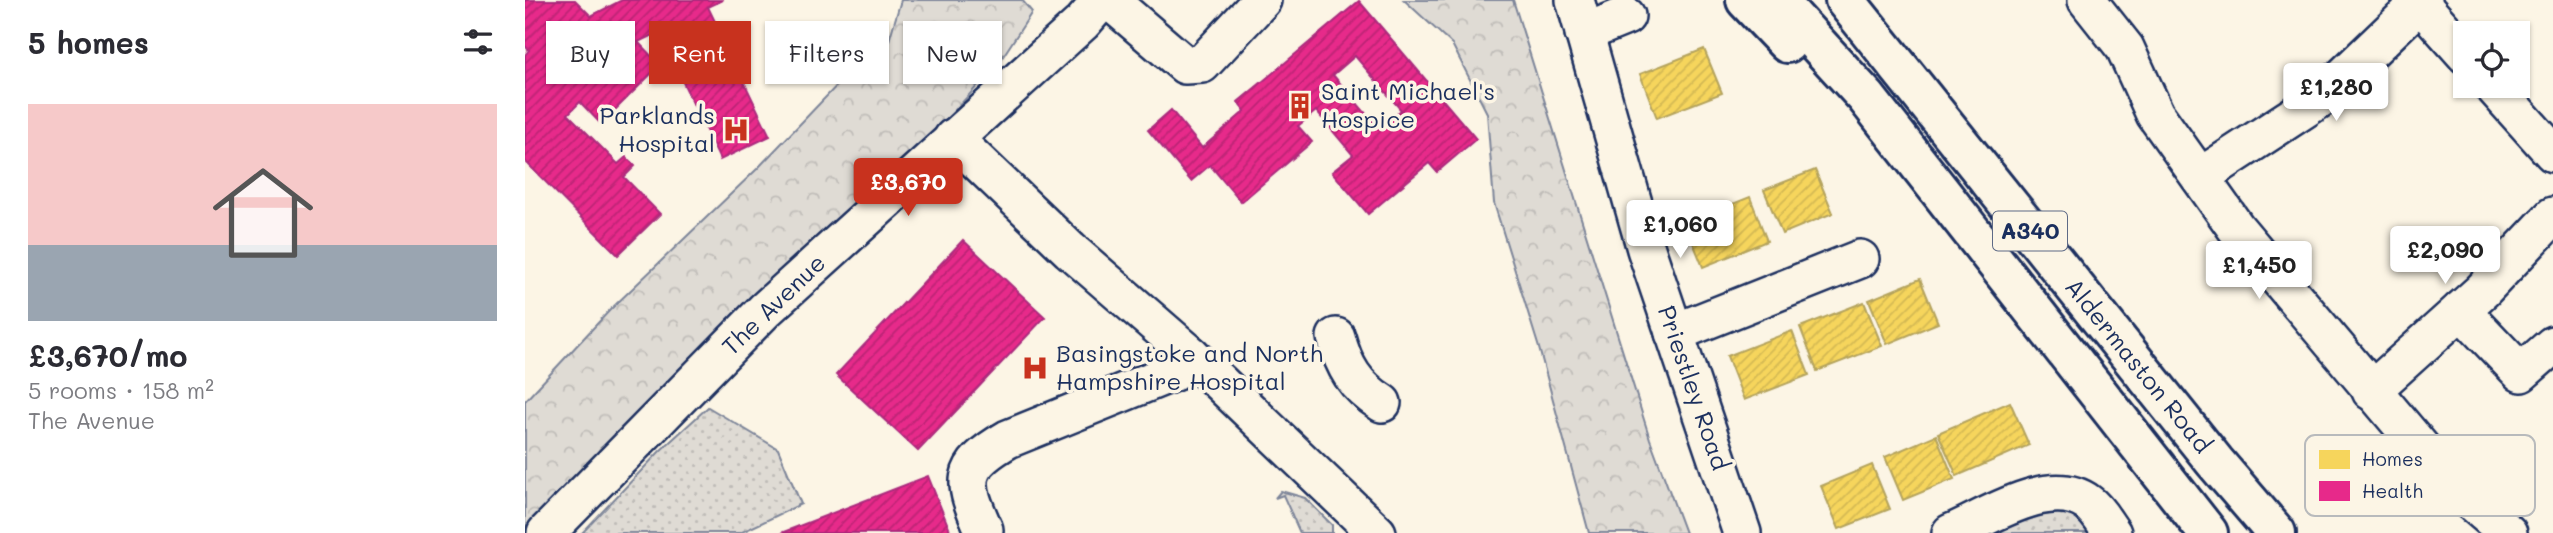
<!DOCTYPE html>
<html lang="en">
<head>
<meta charset="utf-8">
<style>
  :root { --surface:#fff; --page:#f2f2f3; --text:#2b2b33; --muted:#7c7c81; --line:#e1e1e2; --accent:#c8321e }
  body { margin:0; font-family:Mali,sans-serif; background:var(--page); color:var(--text); height:100vh; display:flex; flex-direction:column; font-size:26px; white-space:nowrap }
  * { box-sizing:border-box; margin:0 }
  p { font-size:23px; color:var(--muted) }
  .icon { flex:none; width:38px; height:38px; fill:none; stroke:currentColor; stroke-width:2; stroke-linecap:round; stroke-linejoin:round }
  .map { position:relative; flex:1; overflow:hidden }
  .side { display:flex; flex-direction:column; background:var(--surface); width:525px }
  .side>* { flex:none }
  .guide { position:absolute; left:21px; top:21px; width:665px; height:63px; display:flex; gap:14px }
  .buttons { position:absolute; left:1928px; top:21px; display:grid; gap:14px }
  .buttons a { display:grid; place-items:center; width:77px; height:77px; border-radius:0px; background:var(--surface); box-shadow:0 2px 5px #0004; font-size:35px }
  .price { position:absolute; translate:-50% -60px; padding:0 16px; border-radius:7px; background:#fff; color:#222; font-size:23px; line-height:46px; filter:drop-shadow(0 2px 4px #0008) }
  .price::after { content:''; position:absolute; left:50%; top:42px; width:21px; height:16px; margin-left:-10px; background:inherit; clip-path:polygon(0 0,100% 0,50% 100%) }
  .price.current { background:var(--accent); color:#fff }
  ul { padding:0; list-style:none }
  li { display:grid; align-content:center; gap:14px; height:371px; padding:0 28px }
  li+li { border-top:2px solid var(--line) }
  li span { display:grid; place-items:center; height:217px; border-radius:0px; color:#555 }
  li>.icon { margin-inline-start:auto }
  span .icon { width:126px; height:126px; fill:#fffc; stroke-width:1 }
  li b { font-size:30px }
  h2 { display:flex; justify-content:space-between; align-items:center; height:84px; padding:0 28px; font-size:30px }
  .chip { padding:0 24px; border-radius:0px; background:var(--surface); box-shadow:0 2px 5px #0004; font-size:24px; line-height:63px }
  .chip.current { background:var(--accent); color:#fff }
  main { display:flex; flex:1; min-height:0 }
  .map>svg:first-child { display:block }
  .grass { fill:url(#grass-dots); stroke:#7d8599; stroke-width:2 }
  .forest { fill:url(#forest-crowns); stroke:#7d8599; stroke-width:2 }
  .homes { fill:url(#homes-hatch); stroke:#b4a35d; stroke-width:2 }
  .health { fill:url(#health-hatch); stroke:#aa2b7d; stroke-width:2; fill-rule:evenodd }
  .lines { fill:none; stroke-linecap:round; stroke-linejoin:round }
  .minor-casing { stroke:#1b2f5e; stroke-width:42 }
  .major-casing { stroke:#1b2f5e; stroke-width:44 }
  .minor { stroke:#fcf5e5; stroke-width:37 }
  .major { stroke:#fcf5e5; stroke-width:38 }
  .labels { text-anchor:middle; stroke-width:7; stroke-linejoin:round; paint-order:stroke }
  .shield { fill:#fcf5e5; stroke:#5e6a86; stroke-width:2 }
  .shield-label { font-size:23px; font-weight:bold; fill:#1b2f5e }
  .poi-label { font-size:24px; fill:#1b2f5e; stroke:#fcf5e5; text-anchor:start }
  .street-label { font-size:24px; fill:#1b2f5e; stroke:#fcf5e5 }
  .key { fill:#fcf5e5; stroke:#b8babc; stroke-width:2 }
  .key-label { font-size:19px; fill:#1b2f5e }
</style>
</head>
<body>
<main>
<section class="side">
<h2>5 homes<svg class="icon" aria-label="filters" viewBox="0 0 24 24"><path d="M4 7h16M4 17h16"/><circle cx="9" cy="7" r="2"/><circle cx="15" cy="17" r="2"/></svg></h2>
<ul>
<li><span style="background:linear-gradient(#f6c9c9 65%,#9aa5b1 0)"><svg class="icon" aria-label="home" viewBox="0 0 24 24"><path d="M3 11l9-7 9 7M6 9v11h12V9"/></svg></span><div><b>£3,670/mo</b><p>5 rooms · 158 m²</p><p>The Avenue</p></div></li>
</ul>
</section>
<div class="map">
<svg width="2028" height="533" viewBox="0 0 2028 533">
  <defs>
    <pattern id="grass-dots" width="8" height="8" patternUnits="userSpaceOnUse" patternTransform="scale(1.75)"><rect width="8" height="8" fill="#dfdbd4"/><path d="M2 2h.1M6 6h.1" fill="none" stroke="#bfbcb8" stroke-width="1.8" stroke-linecap="round"/></pattern>
    <pattern id="forest-crowns" width="20" height="18" patternUnits="userSpaceOnUse" patternTransform="scale(1.75)"><rect width="20" height="18" fill="#dfdbd4"/><path d="M2 6a3 3 0 1 1 6 0M12 15a3 3 0 1 1 6 0" fill="none" stroke="#bfbcb8"/></pattern>
    <pattern id="homes-hatch" width="6" height="6" patternUnits="userSpaceOnUse" patternTransform="scale(1.75)"><rect width="6" height="6" fill="#f6d55c"/><path d="M-1 1l2-2M0 6l6-6M5 7l2-2" fill="none" stroke="#d2b752"/></pattern>
    <pattern id="health-hatch" width="6" height="6" patternUnits="userSpaceOnUse" patternTransform="scale(1.75)"><rect width="6" height="6" fill="#e7298a"/><path d="M-1 1l2-2M0 6l6-6M5 7l2-2" fill="none" stroke="#ba2474"/></pattern>
  </defs>
  <rect width="100%" height="100%" fill="#fcf5e5"/>
  <filter id="ink" filterUnits="userSpaceOnUse"><feTurbulence type="fractalNoise" baseFrequency=".0143" numOctaves="2"/><feDisplacementMap in="SourceGraphic" scale="14" xChannelSelector="R" yChannelSelector="G"/><feConvolveMatrix kernelMatrix="1 2 1 2 8 2 1 2 1" color-interpolation-filters="sRGB"/></filter>
  <g filter="url(#ink)">
    <!-- grass -->
    <g class="grass">
      <path d="M183,407L253,449L276,504L215,533H57L135,451Z"/>
      <path d="M756,491L780,498L807,525V533H775L758,495L750,498Z"/>
      <path d="M1526,505L1547,509L1565,533H1461Z"/>
    </g>
    <!-- forest -->
    <g class="forest">
      <path d="M376,0H497L507,12L473,64L417,124L201,326L0,527V401L85,310L232,169L319,78L363,44Z"/>
      <path d="M879,0H988L1125,439L1160,533H1064L1014,348L969,203L962,113L927,44Z"/>
    </g>
    <!-- homes -->
    <g class="homes">
      <path d="M1179,49L1197,93L1132,118L1115,74Z"/>
      <path d="M1290,170L1308,213L1257,234L1239,190Z"/>
      <path d="M1225,197L1242,241L1178,267L1160,223Z"/>
      <path d="M1395,279L1413,323L1362,344L1344,300Z"/>
      <path d="M1339,302L1357,346L1292,371L1275,327Z"/>
      <path d="M1267,331L1284,375L1219,400L1202,356Z"/>
      <path d="M1485,402L1504,445L1432,476L1413,433Z"/>
      <path d="M1411,435L1429,479L1378,500L1360,457Z"/>
      <path d="M1347,465L1365,509L1314,529L1296,486Z"/>
    </g>
    <!-- health -->
    <g class="health">
      <path d="M0,0H50L66,16L97,0H198L183,7L245,136L195,160L134,32L113,42L135,65L76,124L55,102L43,114L93,164L101,157L110,166L99,177L135,214L93,255L0,161V55L4,50L0,46Z"/>
      <path d="M834,1L951,139L912,172L904,163L843,214L807,172L828,155L791,111L773,126L787,142L716,202L685,165L666,181L623,130L646,110L677,148L720,111L713,102ZM830,56L876,110L854,129L808,75Z"/>
      <path d="M438,240L520,317L393,451L311,375Z"/>
      <path d="M403,476L426,533H256Z"/>
    </g>
    <g class="lines">
      <!-- minor casing -->
      <g class="minor-casing">
        <g id="minor">
          <path d="M584,0L660,65L677,64L737,0"/>
          <path d="M1050,0L1121,249L1217,533"/>
          <path d="M1562,0L1600,48L1630,114L1711,228L1929,487L1983,533"/>
          <path d="M1892,0L1941,55"/>
          <path d="M1059,33L1101,16"/>
          <path d="M1968,86L2028,153"/>
          <path d="M428,138L545,250L666,355L852,533"/>
          <path d="M1675,177L1796,98L1898,0"/>
          <path d="M1936,310L1996,373L2028,345"/>
          <path d="M1149,333L1335,259"/>
          <path d="M811,337C819,367 830,386 857,403"/>
          <path d="M1846,391L1957,291L2028,216"/>
          <path d="M459,530C438,482 433,468 483,439L656,369L666,355"/>
          <path d="M21,533L240,310L558,22L577,0"/>
          <path d="M1426,533C1463,517 1526,475 1563,503C1573,510 1580,524 1587,533"/>
        </g>
      </g>
      <!-- major casing -->
      <g class="major-casing">
        <g id="major">
          <path d="M1221,0L1262,43"/>
          <path d="M1252,0L1341,97L1683,533"/>
          <path d="M1320,0L1690,462L1751,533"/>
        </g>
      </g>
      <!-- minor -->
      <use href="#minor" class="minor"/>
      <!-- major -->
      <use href="#major" class="major"/>
    </g>
  </g>
  <!-- icons -->
  <defs>
    <g id="building-bare" transform="scale(2.1)"><path d="M-4-6H4V6H1V3H-1V6H-4ZM-2.5-4.3h1.7v1.8h-1.7ZM.8-4.3h1.7v1.8H.8ZM-2.5-1h1.7V.8h-1.7ZM.8-1h1.7V.8H.8Z" fill="#c8321e" stroke="#fcf5e5" stroke-width="2.5" paint-order="stroke"/></g>
    <g id="hospital-bare" transform="scale(2.1)"><path d="M-5-5h3v3.5h4V-5h3V5h-3V1.5h-4V5h-3Z" fill="#c8321e" stroke="#fcf5e5" stroke-width="2.5" paint-order="stroke"/></g>
  </defs>
  <g fill-rule="evenodd">
    <use href="#building-bare" x="775" y="106"/>
    <use href="#hospital-bare" x="211" y="130"/>
    <use href="#hospital-bare" x="510" y="368"/>
  </g>
  <g class="labels">
    <!-- shield labels -->
    <rect class="shield" x="1468" y="211.5" width="74" height="39" rx="5"/>
    <g class="shield-label">
      <text x="1505" y="239">A340</text>
    </g>
    <!-- poi labels -->
    <g class="poi-label">
      <text x="796" y="100">Saint Michael's<tspan x="796" dy="28">Hospice</tspan></text>
      <text x="190" y="124" text-anchor="end">Parklands<tspan x="190" dy="28">Hospital</tspan></text>
      <text x="531" y="362">Basingstoke and North<tspan x="531" dy="28">Hampshire Hospital</tspan></text>
    </g>
    <!-- street labels -->
    <g class="street-label">
      <text transform="translate(249 305) rotate(-44)" y="8">The Avenue</text>
      <text transform="translate(1613 366) rotate(51)" y="8">Aldermaston Road</text>
      <text transform="translate(1168 388) rotate(71)" y="8">Priestley Road</text>
    </g>
  </g>
  <!-- legend -->
  <rect x="1780" y="435" width="230" height="81" rx="10" class="key"/>
  <rect x="1794" y="450" width="31" height="19" fill="#f6d55c"/>
  <rect x="1794" y="481" width="31" height="20" fill="#e7298a"/>
  <g class="key-label">
    <text x="1837" y="466">Homes</text>
    <text x="1837" y="498">Health</text>
  </g>
</svg>
<div class="buttons">
<a><svg class="icon" aria-label="locate" viewBox="0 0 24 24"><circle cx="12" cy="12" r="6"/><path d="M12 2v4M12 18v4M2 12h4M18 12h4"/></svg></a>
</div>
<b class="price" style="left:1811px;top:123px">£1,280</b>
<b class="price current" style="left:383px;top:218px">£3,670</b>
<b class="price" style="left:1155px;top:260px">£1,060</b>
<b class="price" style="left:1920px;top:286px">£2,090</b>
<b class="price" style="left:1734px;top:301px">£1,450</b>
<div class="guide">
<a class="chip">Buy</a>
<a class="chip current">Rent</a>
<a class="chip">Filters</a>
<a class="chip">New</a>
</div>
</div>
</main>
</body>
</html>
